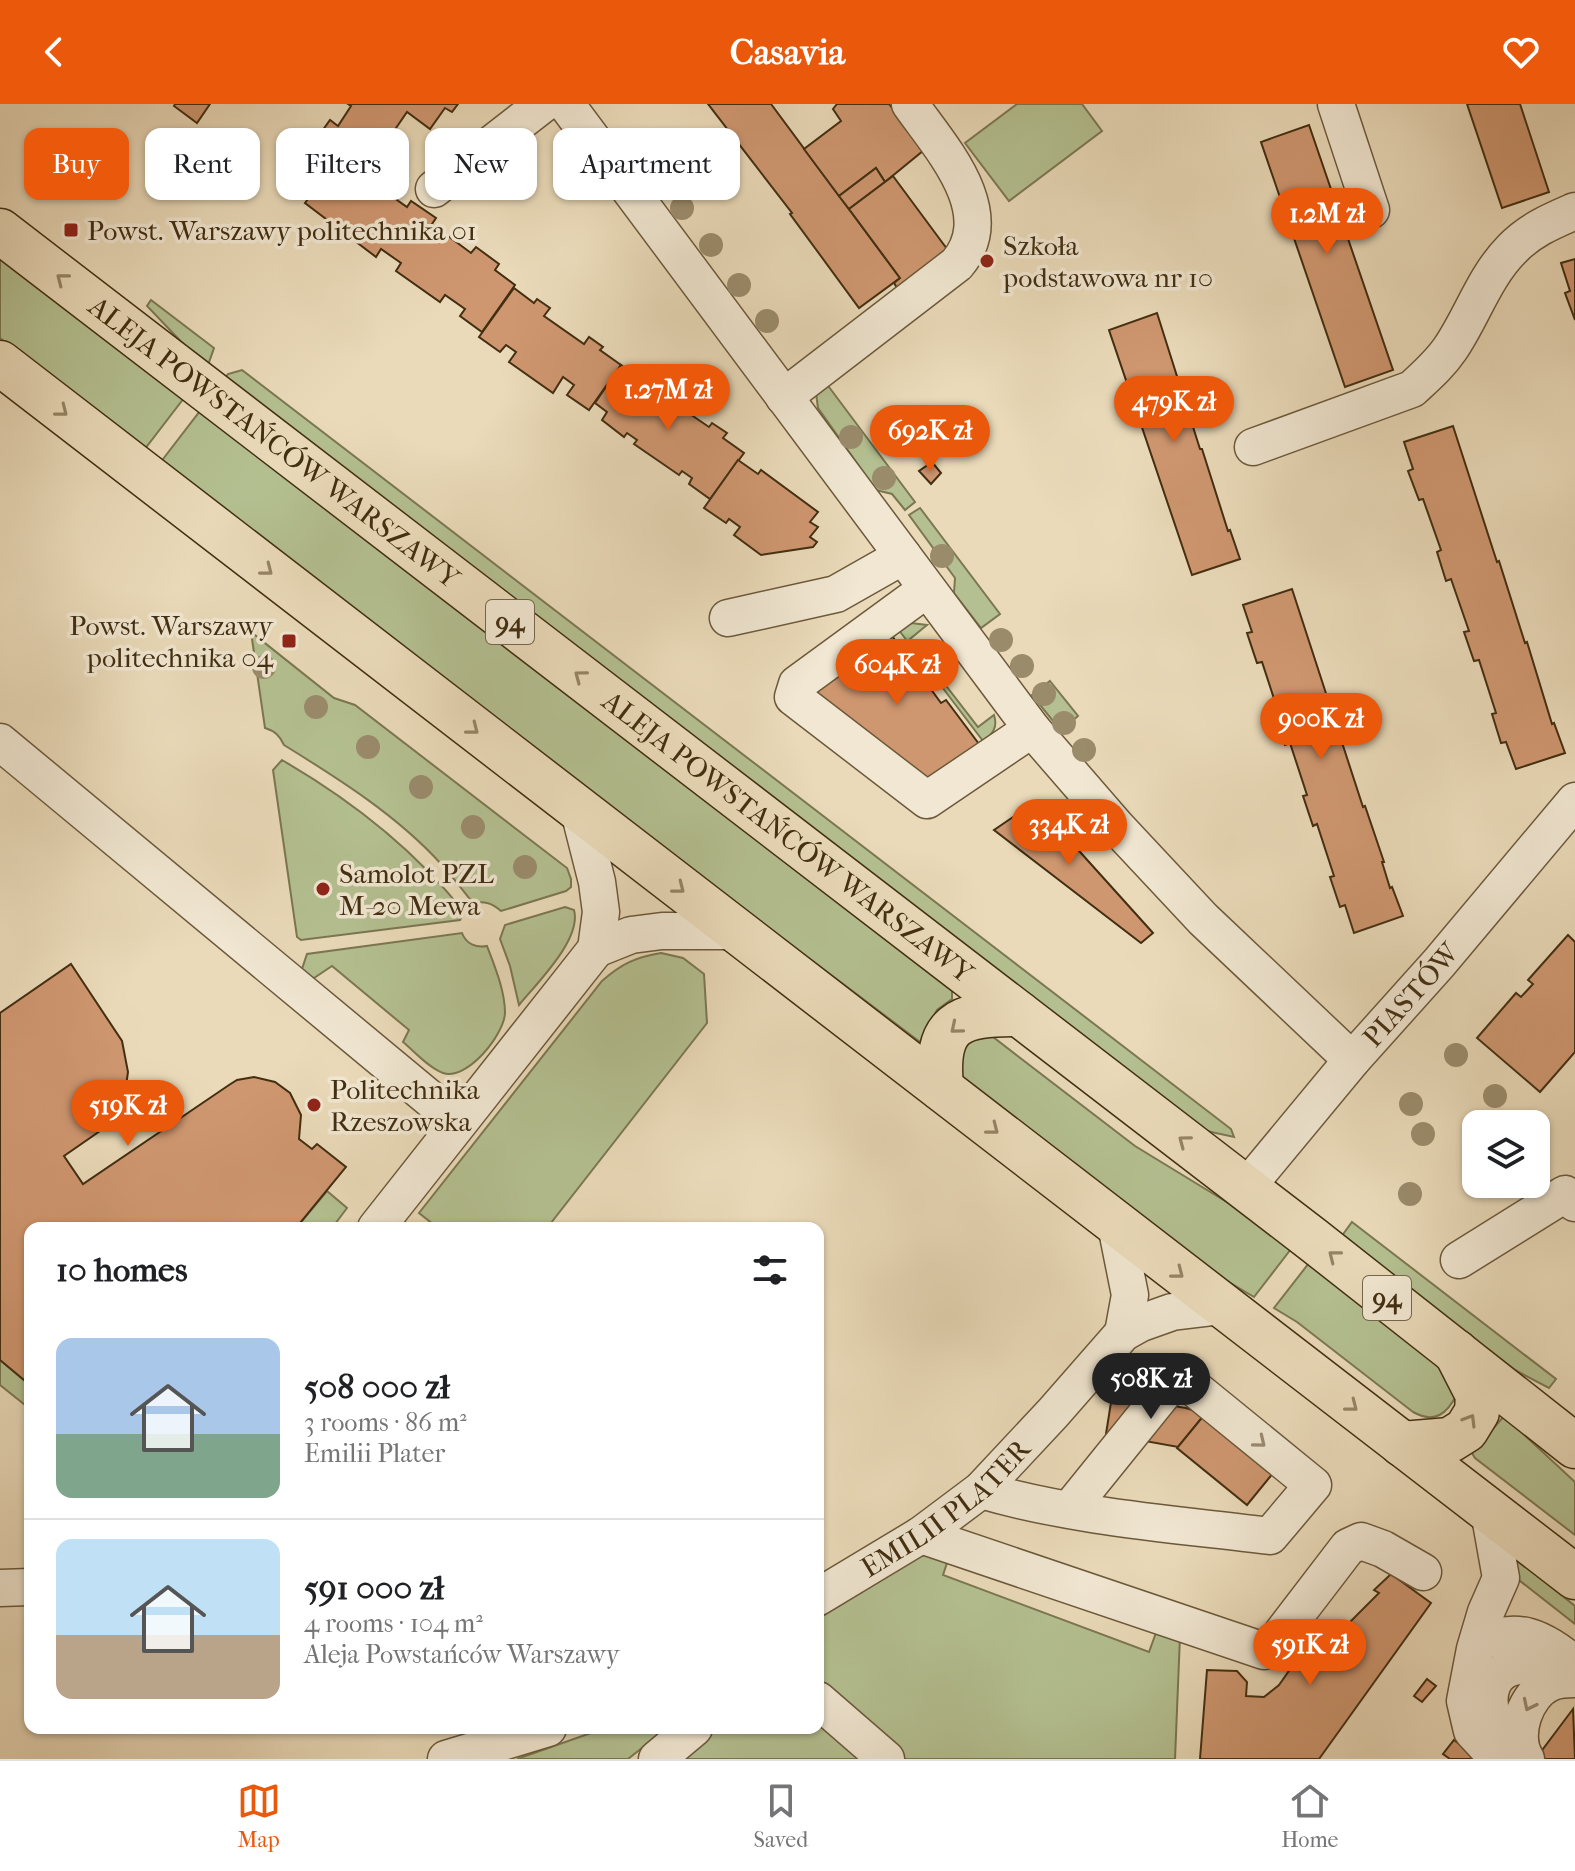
<!DOCTYPE html>
<html lang="en">
<head>
<meta charset="utf-8">
<style>
  :root { --surface:#fff; --page:#f2f2f2; --text:#202124; --muted:#757577; --line:#e0e0e0; --accent:#ea580c }
  body { margin:0; font-family:"IM FELL French Canon",serif; background:var(--page); color:var(--text); height:100vh; display:flex; flex-direction:column; font-size:30px; white-space:nowrap }
  * { box-sizing:border-box; margin:0 }
  p { font-size:26px; color:var(--muted) }
  .icon { flex:none; width:44px; height:44px; fill:none; stroke:currentColor; stroke-width:2; stroke-linecap:round; stroke-linejoin:round }
  .map { position:relative; flex:1; overflow:hidden }
  .drawer { position:absolute; left:24px; top:1118px; width:800px; height:512px; display:flex; flex-direction:column; background:var(--surface); border-radius:16px; box-shadow:0 2px 6px #0004 }
  .drawer>* { flex:none }
  .hud { position:absolute; left:24px; top:24px; width:800px; height:72px; display:flex; gap:16px }
  .fabs { position:absolute; left:1462px; top:1006px; display:grid; gap:16px }
  .fabs a { display:grid; place-items:center; width:88px; height:88px; border-radius:16px; background:var(--surface); box-shadow:0 2px 6px #0004; font-size:40px }
  .price { position:absolute; translate:-50% -68px; padding:0 18px; border-radius:28px; background:var(--accent); color:#fff; font-size:26px; line-height:52px; filter:drop-shadow(0 2px 4px #0008) }
  .price::after { content:''; position:absolute; left:50%; top:48px; width:24px; height:18px; margin-left:-12px; background:inherit; clip-path:polygon(0 0,100% 0,50% 100%) }
  .price.selected { background:#222; color:#fff }
  ul { padding:0; list-style:none }
  li { display:flex; align-items:center; gap:24px; height:200px; padding:0 32px }
  li+li { border-top:2px solid var(--line) }
  li span { display:grid; place-items:center; flex:none; width:224px; height:160px; border-radius:16px; color:#555 }
  li>.icon { margin-inline-start:auto }
  span .icon { width:96px; height:96px; fill:#fffc; stroke-width:1 }
  li b { font-size:34px }
  h2 { display:flex; justify-content:space-between; align-items:center; height:96px; padding:0 32px; font-size:34px }
  .tag { padding:0 28px; border-radius:16px; background:var(--surface); box-shadow:0 2px 6px #0004; font-size:28px; line-height:72px }
  .tag.selected { background:var(--accent); color:#fff }
  header { display:flex; justify-content:space-between; align-items:center; height:104px; padding:0 32px; background:var(--accent); color:#fff; font-size:36px; font-weight:800 }
  .tabs { display:flex; justify-content:space-around; align-items:center; height:112px; border-top:2px solid var(--line); background:var(--surface); font-size:22px; color:var(--muted) }
  .tabs a { display:grid; justify-items:center; gap:4px }
  .tabs .selected { color:var(--accent) }
  .map>svg:first-child { display:block }
  .green { fill:#b4c091; stroke:#7b7751; stroke-width:2 }
  .building { fill:#cf9770; stroke:#422e11; stroke-width:2 }
  .lines { fill:none; stroke-linecap:round; stroke-linejoin:round }
  .minor-casing { stroke:#6c593b; stroke-width:39 }
  .major-casing { stroke:#422e11; stroke-width:47 }
  .minor { stroke:#f1e7d2; stroke-width:36 }
  .major { stroke:#eadab9; stroke-width:44 }
  .tree { fill:#9a8b6b }
  .oneway { stroke:#968465 }
  .oneway2 { stroke:#9a8a72 }
  .poi-dot { fill:#8f2418; stroke:#f1e7d2; stroke-width:3 }
  .labels { text-anchor:middle; stroke-width:7; stroke-linejoin:round; paint-order:stroke }
  .shield { fill:#f1e7d2; stroke:#76664b; stroke-width:2 }
  .shield-label { font-size:26px; font-weight:bold; fill:#422e11 }
  .poi-label { font-size:28px; fill:#422e11; stroke:#f1e7d2; text-anchor:start }
  .street-label { font-size:28px; fill:#422e11; stroke:#f1e7d2 }
</style>
</head>
<body>
<header><svg class="icon" aria-label="back" viewBox="0 0 24 24"><path d="M15 5l-7 7 7 7"/></svg>Casavia<svg class="icon" aria-label="heart" viewBox="0 0 24 24"><path d="M12 20l-8-8c-3-5 5-10 8-4 3-6 11-1 8 4z"/></svg></header>
<div class="map">
<svg width="1575" height="1655" viewBox="0 0 1575 1655">
  <rect width="100%" height="100%" fill="#eadab9"/>
  <filter id="stains"><feTurbulence type="fractalNoise" baseFrequency=".0025" numOctaves="4"/><feColorMatrix values="0 0 0 0 .2 0 0 0 0 .09 0 0 0 0 .02 0 0 0 .5 -.17"/></filter>
  <radialGradient id="worn" r=".72"><stop offset=".6" stop-color="#630" stop-opacity="0"/><stop offset="1" stop-color="#630" stop-opacity=".3"/></radialGradient>
  <!-- green -->
  <g class="green">
    <path d="M1017,0H1082L1102,27L1009,97L965,39Z"/>
    <path d="M0,153L184,294L144,346L0,234Z"/>
    <path d="M151,196L214,244L208,261L190,247L147,202Z"/>
    <path d="M242,266L1231,1025L1234,1033L1202,1026L225,274L228,270Z"/>
    <path d="M823,275L915,398L905,406L892,390L876,386L818,304L816,289Z"/>
    <path d="M200,307L952,887V895L937,906L920,938L505,625L160,359Z"/>
    <path d="M920,404L1000,510L981,524L954,489L955,474L909,411Z"/>
    <path d="M911,519L927,521L910,535L978,623L994,611C998,623 993,630 983,637L898,525Z"/>
    <path d="M251,528L334,594L355,601L567,764L571,775V783L566,787L501,807C492,799 485,797 473,799C463,787 453,773 442,761C398,712 339,675 284,641C280,632 275,627 265,624Z"/>
    <path d="M1050,577L1078,612L1061,627L1032,591Z"/>
    <path d="M282,656C351,696 414,745 464,808L460,816L301,836L297,833L273,666Z"/>
    <path d="M565,803L574,806C582,835 537,879 519,901L510,862L500,835L505,821Z"/>
    <path d="M462,829C466,840 476,844 487,842C495,863 505,887 505,909C504,931 467,977 443,969C429,964 415,948 403,938L409,926L332,862L311,876L301,868L307,850Z"/>
    <path d="M661,849L683,854L704,870L707,919L547,1124H438L419,1109L602,877C621,860 636,853 661,849Z"/>
    <path d="M983,930L993,933L1135,1042L1248,1111L1291,1145L1254,1193L1202,1162L959,971L961,942Z"/>
    <path d="M327,1087L347,1104L332,1124H296Z"/>
    <path d="M1352,1118L1556,1275L1549,1284L1515,1266L1341,1133Z"/>
    <path d="M1309,1159L1452,1270L1457,1290C1447,1310 1435,1320 1413,1308L1297,1218L1274,1204Z"/>
    <path d="M0,1256L30,1281V1305L0,1281Z"/>
    <path d="M1504,1312L1575,1378V1431L1475,1354L1472,1349Z"/>
    <path d="M932,1445L949,1453L943,1471L1149,1548L1157,1526L1180,1532L1175,1655H901L818,1584V1515Z"/>
    <path d="M1516,1458H1520L1575,1502V1520L1515,1473Z"/>
    <path d="M818,1613L865,1655H680L715,1624H818Z"/>
    <path d="M605,1624H667L628,1655H517Z"/>
  </g>
  <!-- building -->
  <g class="building">
    <path d="M175,0H210L197,19L174,2Z"/>
    <path d="M348,0H458L452,8L445,4L430,25L407,8L394,27L403,34L385,59L380,54L366,74L407,103L411,97L436,114L432,120L471,149L476,143L499,160L495,166L515,181L482,228L460,212L465,205L445,191L440,198L396,167L401,159L381,145L376,153L305,99L311,91L297,81L307,67L303,64L319,43L313,40L330,16L338,22L351,2Z"/>
    <path d="M708,0H771L900,174L859,204L790,110L792,109Z"/>
    <path d="M837,0H889L924,46L885,78L876,64L839,92L804,45L841,17L833,5Z"/>
    <path d="M1467,0H1520L1549,88L1502,104Z"/>
    <path d="M1309,21L1393,266L1345,283L1261,38Z"/>
    <path d="M876,64L885,78L849,105L839,92Z"/>
    <path d="M893,72L950,149L899,187L894,179L900,174L849,105Z"/>
    <path d="M1575,155V216L1565,189L1570,187L1561,159Z"/>
    <path d="M514,184L534,199L537,195L550,204L544,212L584,240L589,233L603,243L600,246L621,261L589,306L567,291L574,281L563,273L553,289L509,258L516,248L506,241L500,248L479,233Z"/>
    <path d="M1157,209L1200,345H1202L1228,427L1230,426L1240,455L1192,471L1109,226Z"/>
    <path d="M621,261L654,285L657,281L671,291L668,295L709,323L712,319L727,329L723,334L744,349L710,395L689,380L692,374L682,367L679,371L634,340L637,336L627,329L624,333L602,316L607,308L595,299Z"/>
    <path d="M1453,322L1497,458L1499,457L1525,539L1527,538L1552,620L1554,619L1565,649L1516,665L1506,638L1501,639L1492,610L1496,609L1479,556L1474,557L1464,528L1469,527L1451,475L1446,477L1437,448L1441,446L1423,395L1419,396L1408,367L1413,365L1404,338Z"/>
    <path d="M738,356L758,370L761,366L818,408L810,418L818,423L810,433L817,438L813,443L761,451L734,431L740,423L729,415L726,419L704,404Z"/>
    <path d="M932,358L941,369L931,380L919,367Z"/>
    <path d="M1292,485L1363,703L1365,702L1384,758H1382L1390,784L1392,783L1403,812L1354,829L1345,801L1340,803L1330,773L1334,772L1317,720L1313,722L1303,692L1307,691L1290,639L1285,641L1275,612L1279,610L1262,558L1257,559L1247,529L1252,528L1243,501Z"/>
    <path d="M887,525L941,599L946,596L979,640L930,677L809,583Z"/>
    <path d="M1035,698L1153,829L1141,839L994,726Z"/>
    <path d="M1568,831L1575,838V948L1540,988L1477,934L1516,889L1521,893L1533,880L1528,876Z"/>
    <path d="M71,860L122,937L128,968L125,989L110,1016L100,1027L64,1052L83,1080L229,981L237,976L254,973L275,978L290,989L301,1011L299,1035L312,1045L317,1040L346,1063L296,1124H30V1281L0,1256V909Z"/>
    <path d="M1112,1292L1186,1304L1205,1310L1178,1343L1106,1330Z"/>
    <path d="M1205,1310L1274,1368L1247,1401L1177,1344Z"/>
    <path d="M1391,1470L1431,1499L1319,1655H1200L1207,1566L1237,1567L1247,1578L1246,1592L1264,1593L1279,1581L1298,1554L1341,1524L1343,1525L1379,1489L1374,1486Z"/>
    <path d="M1427,1575L1436,1582L1422,1598L1414,1592Z"/>
    <path d="M1573,1605L1575,1655H1540L1537,1653Z"/>
    <path d="M1454,1636L1478,1654L1477,1655H1450L1443,1650Z"/>
  </g>
  <g class="lines">
    <!-- minor casing -->
    <g class="minor-casing">
      <g id="minor">
        <path d="M566,0L1032,625L1116,722L1203,815L1352,956"/>
        <path d="M1336,0L1371,106"/>
        <path d="M434,85L543,0"/>
        <path d="M784,293L957,160C1001,108 941,44 910,0"/>
        <path d="M1253,343L1412,285C1426,272 1439,261 1450,245C1472,213 1484,173 1512,145C1530,126 1552,117 1575,107"/>
        <path d="M927,485L797,580L793,593L927,696L1032,625"/>
        <path d="M728,514L836,490L903,452"/>
        <path d="M0,638L458,1018"/>
        <path d="M596,845L631,831L662,827H735"/>
        <path id="s1" d="M1246,1084L1352,956L1439,859L1575,697"/>
        <path d="M1116,1121L1130,1191L1123,1229"/>
        <path d="M376,1124L596,845L601,808L597,778L579,707"/>
        <path d="M1459,1156L1565,1090L1575,1099"/>
        <path d="M981,1386C1074,1413 1173,1420 1270,1432L1313,1381L1178,1271L1069,1406"/>
        <path d="M1489,1407L1501,1474L1486,1508L1475,1545L1465,1597L1472,1627L1498,1655"/>
        <path d="M921,1431L1264,1547L1273,1541L1348,1443L1361,1437L1383,1445L1423,1468"/>
        <path d="M0,1484L30,1483"/>
        <path id="s2" d="M818,1493L921,1431L981,1386L1053,1309L1123,1229L1141,1219L1172,1208L1222,1202"/>
        <path d="M1477,1540C1519,1520 1541,1534 1575,1560"/>
        <path d="M818,1596L886,1655"/>
        <path d="M446,1655L548,1624"/>
        <path d="M657,1655L694,1624"/>
        <path d="M1523,1655C1464,1609 1487,1531 1562,1575"/>
        <path d="M1526,1655C1511,1632 1525,1590 1550,1579C1558,1575 1566,1575 1575,1575"/>
      </g>
    </g>
    <!-- major casing -->
    <g class="major-casing">
      <g id="major">
        <path id="s3" d="M0,127L1312,1135L1575,1342"/>
        <path d="M0,259L1575,1473"/>
        <path d="M941,984C935,919 957,909 1019,910"/>
        <path d="M1402,1340L1450,1336L1466,1326L1477,1308L1478,1291L1456,1248"/>
      </g>
    </g>
    <!-- minor -->
    <use href="#minor" class="minor"/>
    <!-- major -->
    <use href="#major" class="major"/>
  </g>
  <!-- trees -->
  <g class="tree">
    <circle cx="653" cy="63" r="12"/>
    <circle cx="682" cy="104" r="12"/>
    <circle cx="711" cy="141" r="12"/>
    <circle cx="739" cy="181" r="12"/>
    <circle cx="767" cy="217" r="12"/>
    <circle cx="851" cy="333" r="12"/>
    <circle cx="884" cy="374" r="12"/>
    <circle cx="942" cy="452" r="12"/>
    <circle cx="1001" cy="536" r="12"/>
    <circle cx="1022" cy="562" r="12"/>
    <circle cx="264" cy="563" r="12"/>
    <circle cx="1044" cy="590" r="12"/>
    <circle cx="316" cy="603" r="12"/>
    <circle cx="1064" cy="619" r="12"/>
    <circle cx="368" cy="643" r="12"/>
    <circle cx="1084" cy="646" r="12"/>
    <circle cx="421" cy="683" r="12"/>
    <circle cx="473" cy="723" r="12"/>
    <circle cx="525" cy="763" r="12"/>
    <circle cx="1456" cy="951" r="12"/>
    <circle cx="1495" cy="992" r="12"/>
    <circle cx="1411" cy="1000" r="12"/>
    <circle cx="1423" cy="1030" r="12"/>
    <circle cx="1410" cy="1090" r="12"/>
  </g>
  <!-- one-way arrows -->
  <defs><path id="oneway-chevron" d="M-2-3.5L2.5 0L-2 3.5" fill="none" stroke-width="1.6" stroke-linecap="round" stroke-linejoin="round" transform="scale(2)"/></defs>
  <g class="oneway">
    <use href="#oneway-chevron" transform="translate(62 175) rotate(-142)"/>
    <use href="#oneway-chevron" transform="translate(62 307) rotate(38)"/>
    <use href="#oneway-chevron" transform="translate(267 466) rotate(38)"/>
    <use href="#oneway-chevron" transform="translate(580 572) rotate(-143)"/>
    <use href="#oneway-chevron" transform="translate(473 625) rotate(38)"/>
    <use href="#oneway-chevron" transform="translate(679 784) rotate(38)"/>
    <use href="#oneway-chevron" transform="translate(956 924) rotate(140)"/>
    <use href="#oneway-chevron" transform="translate(993 1025) rotate(38)"/>
    <use href="#oneway-chevron" transform="translate(1184 1037) rotate(-143)"/>
    <use href="#oneway-chevron" transform="translate(1334 1152) rotate(-142)"/>
    <use href="#oneway-chevron" transform="translate(1178 1169) rotate(38)"/>
    <use href="#oneway-chevron" transform="translate(1352 1302) rotate(38)"/>
    <use href="#oneway-chevron" transform="translate(1470 1316) rotate(-59)"/>
  </g>
  <g class="oneway2">
    <use href="#oneway-chevron" transform="translate(1260 1338) rotate(39)"/>
    <use href="#oneway-chevron" transform="translate(1529 1601) rotate(116)"/>
  </g>
  <!-- markers -->
  <g class="poi-dot">
    <rect x="63" y="118" width="16" height="16" rx="4"/>
    <circle cx="987" cy="157" r="8"/>
    <rect x="281" y="529" width="16" height="16" rx="4"/>
    <circle cx="323" cy="785" r="8"/>
    <circle cx="314" cy="1001" r="8"/>
  </g>
  <g class="labels">
    <!-- shield labels -->
    <g class="shield">
      <rect x="486" y="496" width="48" height="44" rx="6"/>
      <rect x="1363" y="1172" width="48" height="44" rx="6"/>
    </g>
    <g class="shield-label">
      <text x="510" y="527">94</text>
      <text x="1387" y="1203">94</text>
    </g>
    <!-- poi labels -->
    <g class="poi-label">
      <text x="87" y="136">Powst. Warszawy politechnika 01</text>
      <text x="1003" y="151">Szkoła<tspan x="1003" dy="32">podstawowa nr 10</tspan></text>
      <text x="273" y="531" text-anchor="end">Powst. Warszawy<tspan x="273" dy="32">politechnika 04</tspan></text>
      <text x="339" y="779">Samolot PZL<tspan x="339" dy="32">M-20 Mewa</tspan></text>
      <text x="330" y="995">Politechnika<tspan x="330" dy="32">Rzeszowska</tspan></text>
    </g>
    <!-- street labels -->
    <g class="street-label">
      <text dy="10" stroke="none"><textPath href="#s3" startOffset="346">ALEJA POWSTAŃCÓW WARSZAWY</textPath></text>
      <text dy="10" stroke="none"><textPath href="#s3" startOffset="994">ALEJA POWSTAŃCÓW WARSZAWY</textPath></text>
      <text dy="10" stroke="none"><textPath href="#s1" startOffset="254">PIASTÓW</textPath></text>
      <text dy="10" stroke="none"><textPath href="#s2" startOffset="156">EMILII PLATER</textPath></text>
    </g>
  </g>
  <rect width="100%" height="100%" filter="url(#stains)"/>
  <rect width="100%" height="100%" fill="url(#worn)"/>
</svg>
<div class="fabs">
<a><svg class="icon" aria-label="layers" viewBox="0 0 24 24"><path d="M12 4l9 5-9 5-9-5zM3 14l9 5 9-5"/></svg></a>
</div>
<b class="price" style="left:1327px;top:152px">1.2M zł</b>
<b class="price" style="left:668px;top:328px">1.27M zł</b>
<b class="price" style="left:1174px;top:340px">479K zł</b>
<b class="price" style="left:930px;top:369px">692K zł</b>
<b class="price" style="left:897px;top:603px">604K zł</b>
<b class="price" style="left:1321px;top:657px">900K zł</b>
<b class="price" style="left:1069px;top:763px">334K zł</b>
<b class="price" style="left:128px;top:1044px">519K zł</b>
<b class="price selected" style="left:1151px;top:1317px">508K zł</b>
<b class="price" style="left:1310px;top:1583px">591K zł</b>
<div class="hud">
<a class="tag selected">Buy</a>
<a class="tag">Rent</a>
<a class="tag">Filters</a>
<a class="tag">New</a>
<a class="tag">Apartment</a>
</div>
<section class="drawer">
<h2>10 homes<svg class="icon" aria-label="filters" viewBox="0 0 24 24"><path d="M4 7h16M4 17h16"/><circle cx="9" cy="7" r="2"/><circle cx="15" cy="17" r="2"/></svg></h2>
<ul>
<li><span style="background:linear-gradient(#a9c7e8 60%,#7fa58c 0)"><svg class="icon" aria-label="home" viewBox="0 0 24 24"><path d="M3 11l9-7 9 7M6 9v11h12V9"/></svg></span><div><b>508 000 zł</b><p>3 rooms · 86 m²</p><p>Emilii Plater</p></div></li>
<li><span style="background:linear-gradient(#bfe0f5 60%,#b9a48a 0)"><svg class="icon" aria-label="home" viewBox="0 0 24 24"><path d="M3 11l9-7 9 7M6 9v11h12V9"/></svg></span><div><b>591 000 zł</b><p>4 rooms · 104 m²</p><p>Aleja Powstańców Warszawy</p></div></li>
</ul>
</section>
</div>
<nav class="tabs">
<a class="selected"><svg class="icon" aria-label="map" viewBox="0 0 24 24"><path d="M3 6l6-2 6 2 6-2v14l-6 2-6-2-6 2zM9 4v14M15 6v14"/></svg>Map</a>
<a><svg class="icon" aria-label="saved" viewBox="0 0 24 24"><path d="M7 4h10v16l-5-4-5 4z"/></svg>Saved</a>
<a><svg class="icon" aria-label="home" viewBox="0 0 24 24"><path d="M3 11l9-7 9 7M6 9v11h12V9"/></svg>Home</a>
</nav>
</body>
</html>
